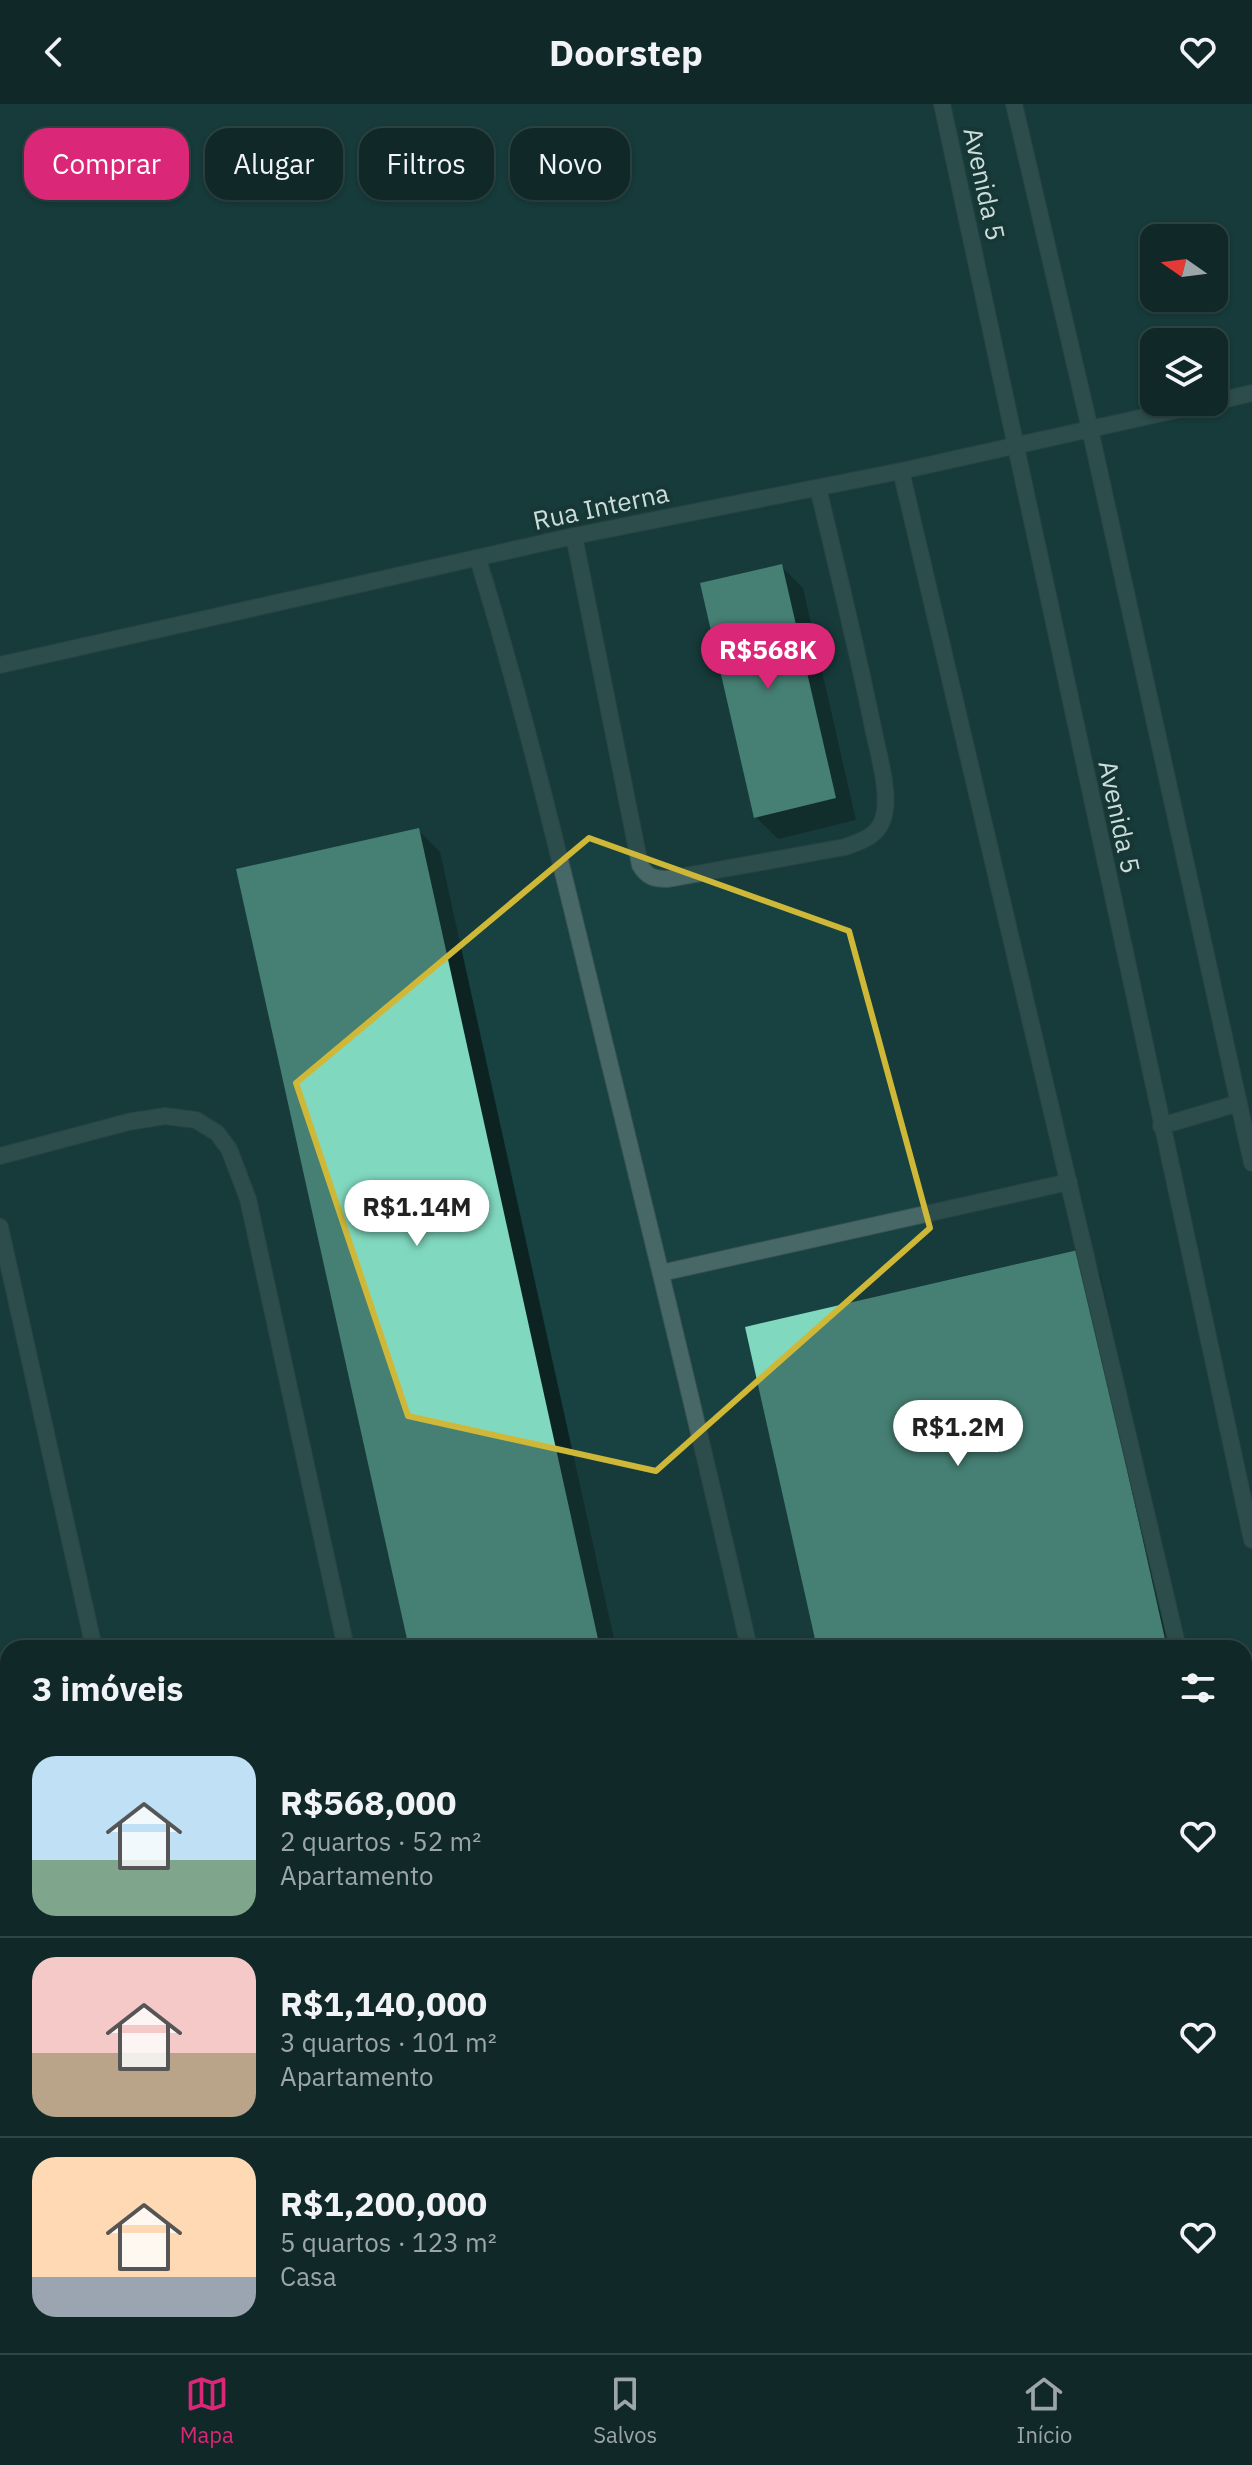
<!DOCTYPE html>
<html lang="pt">
<head>
<meta charset="utf-8">
<style>
  :root { --surface:#102928; --page:#1e3534; --text:#f1f3f6; --muted:#9ca6a8; --line:#304545; --accent:#db2777 }
  body { margin:0; font-family:"IBM Plex Sans",sans-serif; background:var(--page); color:var(--text); height:100vh; display:flex; flex-direction:column; font-size:30px; white-space:nowrap }
  * { box-sizing:border-box; margin:0 }
  p { font-size:26px; color:var(--muted) }
  .icon { flex:none; width:44px; height:44px; fill:none; stroke:currentColor; stroke-width:2; stroke-linecap:round; stroke-linejoin:round }
  .map { position:relative; flex:1; overflow:hidden }
  .details { position:absolute; left:0px; top:1536px; width:1252px; height:714px; display:flex; flex-direction:column; background:var(--surface); border-radius:24px 24px 0 0; box-shadow:0 2px 6px #0004,0 0 0 2px var(--line) }
  .details>* { flex:none }
  .guide { position:absolute; left:24px; top:24px; width:800px; height:72px; display:flex; gap:16px }
  .needle { width:52px; rotate:284deg }
  .tools { position:absolute; left:1140px; top:120px; display:grid; gap:16px }
  .tools a { display:grid; place-items:center; width:88px; height:88px; border-radius:16px; background:var(--surface); box-shadow:0 2px 6px #0004,0 0 0 2px var(--line); font-size:40px }
  .price { position:absolute; translate:-50% -68px; padding:0 18px; border-radius:28px; background:#fff; color:#222; font-size:26px; line-height:52px; filter:drop-shadow(0 2px 4px #0008) }
  .price::after { content:''; position:absolute; left:50%; top:48px; width:24px; height:18px; margin-left:-12px; background:inherit; clip-path:polygon(0 0,100% 0,50% 100%) }
  .price.selected { background:var(--accent); color:#fff }
  ul { padding:0; list-style:none }
  li { display:flex; align-items:center; gap:24px; height:200px; padding:0 32px }
  li+li { border-top:2px solid var(--line) }
  li span { display:grid; place-items:center; flex:none; width:224px; height:160px; border-radius:24px; color:#555 }
  li>.icon { margin-inline-start:auto }
  span .icon { width:96px; height:96px; fill:#fffc; stroke-width:1 }
  li b { font-size:34px }
  h2 { display:flex; justify-content:space-between; align-items:center; height:96px; padding:0 32px; font-size:34px }
  .chip { padding:0 28px; border-radius:24px; background:var(--surface); box-shadow:0 2px 6px #0004,0 0 0 2px var(--line); font-size:28px; line-height:72px }
  .chip.selected { background:var(--accent); color:#fff }
  header { display:flex; justify-content:space-between; align-items:center; height:104px; padding:0 32px; background:var(--surface); font-size:36px; font-weight:800 }
  .tabs { display:flex; justify-content:space-around; align-items:center; height:112px; border-top:2px solid var(--line); background:var(--surface); font-size:22px; color:var(--muted) }
  .tabs a { display:grid; justify-items:center; gap:4px }
  .tabs .selected { color:var(--accent) }
  .map>svg:first-child { display:block }
  .built { fill:#174241; fill-rule:evenodd }
  .shadow { fill:#0007 }
  .building { fill:#80d8bf }
  .lines { fill:none; stroke-linecap:round; stroke-linejoin:round }
  .lane-casing { stroke:#395352; stroke-width:18 }
  .lane { stroke:#486867; stroke-width:16 }
  .marked { fill:none; stroke:#cfb837; stroke-width:6; stroke-linejoin:round }
  .labels { text-anchor:middle; stroke-width:8; stroke-linejoin:round; paint-order:stroke }
  .street-label { font-size:26px; fill:#cbdcdb; stroke:#163735 }
</style>
</head>
<body>
<header><svg class="icon" aria-label="back" viewBox="0 0 24 24"><path d="M15 5l-7 7 7 7"/></svg>Doorstep<svg class="icon" aria-label="heart" viewBox="0 0 24 24"><path d="M12 20l-8-8c-3-5 5-10 8-4 3-6 11-1 8 4z"/></svg></header>
<div class="map">
<svg width="1252" height="2249" viewBox="0 0 1252 2249">
  <rect width="100%" height="100%" fill="#163735"/>
  <!-- built -->
  <path class="built" d="M0,0H1252V2249H0ZM1154,134H1214V194H1154ZM1154,238H1214V298H1154ZM8,1544H1244V2242H8Z"/>
  <!-- shadow -->
  <g class="shadow">
    <path d="M781,462L803,484L856,716L778,735L756,713Z"/>
    <path d="M418,726L440,748L616,1544H411Z"/>
    <path d="M1078,1148L1100,1170L1183,1544H820Z"/>
    <path d="M1244,1814L1252,1850V2249H979L978,2242H1244Z"/>
    <path d="M48,2242H240L242,2249H49Z"/>
    <path d="M395,2242H771L773,2249H397Z"/>
  </g>
  <!-- building -->
  <g class="building">
    <path d="M782,460L836,694L754,714L700,479Z"/>
    <path d="M419,724L600,1544H409L236,765Z"/>
    <path d="M1078,1146L1167,1544H817L745,1223Z"/>
    <path d="M1244,1891L1252,1921V2249H977L976,2242H1244Z"/>
    <path d="M46,2242H224L226,2249H47Z"/>
    <path d="M393,2242H755L757,2249H395Z"/>
  </g>
  <g class="lines">
    <!-- lane casing -->
    <g class="lane-casing">
      <g id="lane">
        <path d="M942,0L1252,1436"/>
        <path d="M1014,0L1090,325L1252,1059"/>
        <path d="M1214,298L1252,289"/>
        <path d="M901,367L1178,1544"/>
        <path d="M574,432L640,761C647,773 654,775 668,775L845,743C861,737 877,733 883,715C891,690 878,649 873,624C857,544 837,464 818,384"/>
        <path d="M478,455C528,617 566,781 606,945C655,1145 704,1344 749,1544"/>
        <path d="M0,561L574,432L901,367L1212,298"/>
        <path d="M1161,1022L1239,999"/>
        <path d="M0,1052L128,1018L165,1012L196,1016L217,1029L229,1045L248,1095L346,1544"/>
        <path d="M0,1123L94,1544"/>
        <path d="M661,1169L1069,1078"/>
        <path d="M0,1704L8,1702"/>
        <path d="M1244,1831L1252,1866"/>
        <path d="M261,2242L263,2249"/>
        <path d="M904,2242L906,2249"/>
      </g>
    </g>
    <!-- lane -->
    <use href="#lane" class="lane"/>
  </g>
  <!-- marked area -->
  <path d="M0 0H1252V2249H0ZM589,734L849,827L930,1124L656,1367L408,1312L296,979Z" fill="#163735" fill-opacity=".55" fill-rule="evenodd"/>
  <path class="marked" d="M589,734L849,827L930,1124L656,1367L408,1312L296,979Z"/>
  <g class="labels">
    <!-- street labels -->
    <g class="street-label">
      <text transform="translate(984 80) rotate(78)" y="9">Avenida 5</text>
      <text transform="translate(601 403) rotate(-12)" y="9">Rua Interna</text>
      <text transform="translate(1119 713) rotate(78)" y="9">Avenida 5</text>
    </g>
  </g>
</svg>
<div class="tools">
<a><svg class="needle" viewBox="-14 -14 28 28"><path d="M0-13l5 13h-10z" fill="#e53935"/><path d="M0 13l5-13h-10z" fill="#9ca6a8"/></svg></a>
<a><svg class="icon" aria-label="layers" viewBox="0 0 24 24"><path d="M12 4l9 5-9 5-9-5zM3 14l9 5 9-5"/></svg></a>
</div>
<b class="price selected" style="left:768px;top:587px">R$568K</b>
<b class="price" style="left:417px;top:1144px">R$1.14M</b>
<b class="price" style="left:958px;top:1364px">R$1.2M</b>
<div class="guide">
<a class="chip selected">Comprar</a>
<a class="chip">Alugar</a>
<a class="chip">Filtros</a>
<a class="chip">Novo</a>
</div>
<section class="details">
<h2>3 imóveis<svg class="icon" aria-label="filters" viewBox="0 0 24 24"><path d="M4 7h16M4 17h16"/><circle cx="9" cy="7" r="2"/><circle cx="15" cy="17" r="2"/></svg></h2>
<ul>
<li><span style="background:linear-gradient(#bfe0f5 65%,#7fa58c 0)"><svg class="icon" aria-label="home" viewBox="0 0 24 24"><path d="M3 11l9-7 9 7M6 9v11h12V9"/></svg></span><div><b>R$568,000</b><p>2 quartos · 52 m²</p><p>Apartamento</p></div><svg class="icon" aria-label="heart" viewBox="0 0 24 24"><path d="M12 20l-8-8c-3-5 5-10 8-4 3-6 11-1 8 4z"/></svg></li>
<li><span style="background:linear-gradient(#f6c9c9 60%,#b9a48a 0)"><svg class="icon" aria-label="home" viewBox="0 0 24 24"><path d="M3 11l9-7 9 7M6 9v11h12V9"/></svg></span><div><b>R$1,140,000</b><p>3 quartos · 101 m²</p><p>Apartamento</p></div><svg class="icon" aria-label="heart" viewBox="0 0 24 24"><path d="M12 20l-8-8c-3-5 5-10 8-4 3-6 11-1 8 4z"/></svg></li>
<li><span style="background:linear-gradient(#ffd9b3 75%,#9aa5b1 0)"><svg class="icon" aria-label="home" viewBox="0 0 24 24"><path d="M3 11l9-7 9 7M6 9v11h12V9"/></svg></span><div><b>R$1,200,000</b><p>5 quartos · 123 m²</p><p>Casa</p></div><svg class="icon" aria-label="heart" viewBox="0 0 24 24"><path d="M12 20l-8-8c-3-5 5-10 8-4 3-6 11-1 8 4z"/></svg></li>
</ul>
</section>
</div>
<nav class="tabs">
<a class="selected"><svg class="icon" aria-label="map" viewBox="0 0 24 24"><path d="M3 6l6-2 6 2 6-2v14l-6 2-6-2-6 2zM9 4v14M15 6v14"/></svg>Mapa</a>
<a><svg class="icon" aria-label="saved" viewBox="0 0 24 24"><path d="M7 4h10v16l-5-4-5 4z"/></svg>Salvos</a>
<a><svg class="icon" aria-label="home" viewBox="0 0 24 24"><path d="M3 11l9-7 9 7M6 9v11h12V9"/></svg>Início</a>
</nav>
</body>
</html>
